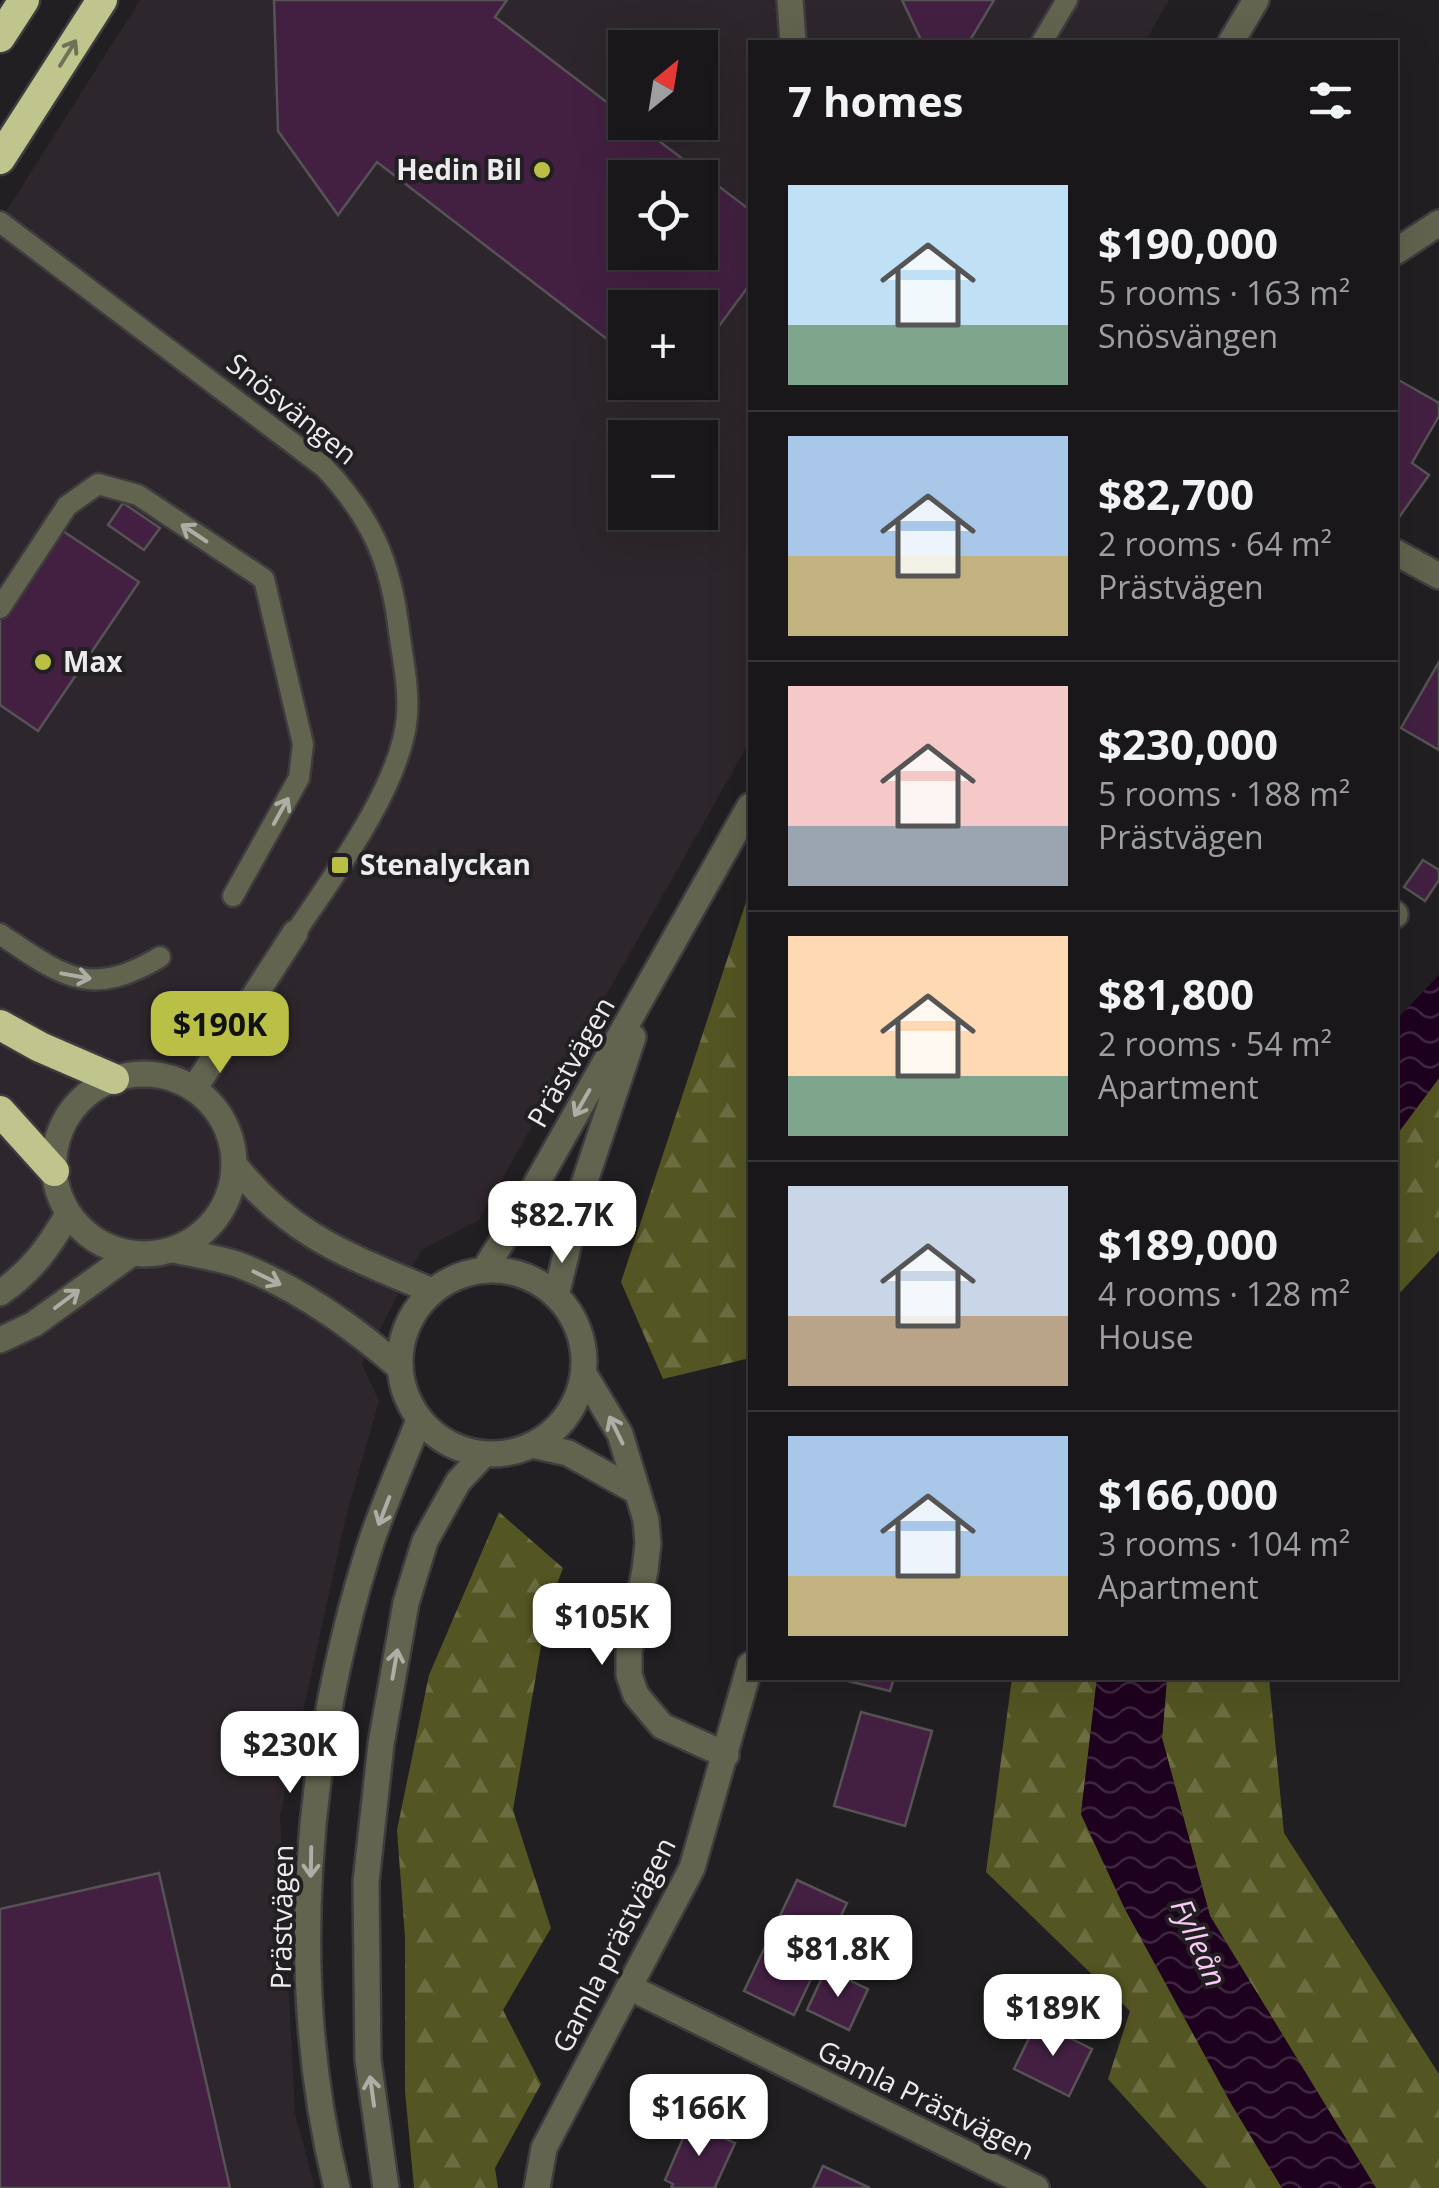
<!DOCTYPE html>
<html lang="en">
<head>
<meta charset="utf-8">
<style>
  :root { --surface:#191719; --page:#262426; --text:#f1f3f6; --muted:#9f9fa2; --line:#373638; --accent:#bac046 }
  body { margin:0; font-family:"Open Sans",sans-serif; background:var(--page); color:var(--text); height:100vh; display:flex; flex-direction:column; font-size:38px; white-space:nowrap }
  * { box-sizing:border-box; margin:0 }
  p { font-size:32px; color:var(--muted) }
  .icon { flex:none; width:55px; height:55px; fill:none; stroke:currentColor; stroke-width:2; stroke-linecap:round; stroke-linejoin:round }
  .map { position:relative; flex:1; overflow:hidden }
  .drawer { position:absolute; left:748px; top:40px; width:650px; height:1640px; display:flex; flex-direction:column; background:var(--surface); border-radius:0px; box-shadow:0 10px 40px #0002,0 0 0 2px var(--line) }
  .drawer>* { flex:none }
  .needle { width:65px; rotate:30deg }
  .buttons { position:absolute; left:608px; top:30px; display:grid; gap:20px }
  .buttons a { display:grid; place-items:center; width:110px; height:110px; border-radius:0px; background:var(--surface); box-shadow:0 10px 40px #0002,0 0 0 2px var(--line); font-size:50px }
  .price { position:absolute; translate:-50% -85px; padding:0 22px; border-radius:20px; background:#fff; color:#222; font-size:32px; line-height:65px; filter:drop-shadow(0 2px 5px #0008) }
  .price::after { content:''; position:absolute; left:50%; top:60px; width:30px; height:22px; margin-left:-15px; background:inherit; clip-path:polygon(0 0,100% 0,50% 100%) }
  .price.on { background:var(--accent); color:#111 }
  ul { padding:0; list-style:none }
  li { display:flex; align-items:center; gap:30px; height:250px; padding:0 40px }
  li+li { border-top:2px solid var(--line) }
  li span { display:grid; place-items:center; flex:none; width:280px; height:200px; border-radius:0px; color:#555 }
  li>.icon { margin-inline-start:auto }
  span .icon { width:120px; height:120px; fill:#fffc; stroke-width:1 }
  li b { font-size:42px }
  h2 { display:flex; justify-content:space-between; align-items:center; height:120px; padding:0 40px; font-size:42px }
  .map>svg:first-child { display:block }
  .built { fill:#2d262c; fill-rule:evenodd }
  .forest { fill:url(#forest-firs) }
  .water { fill:url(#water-waves) }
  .building { fill:#432042; stroke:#565355; stroke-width:2.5; fill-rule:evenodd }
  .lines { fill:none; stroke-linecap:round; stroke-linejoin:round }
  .service-casing { stroke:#3e3c3e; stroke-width:25 }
  .minor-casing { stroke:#3e3c3e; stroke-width:30 }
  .tertiary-casing { stroke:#3e3c3e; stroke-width:30 }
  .motorway-casing { stroke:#3e3c3e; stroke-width:35 }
  .service { stroke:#62644f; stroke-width:20 }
  .minor { stroke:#62644f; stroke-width:25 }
  .tertiary { stroke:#62644f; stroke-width:25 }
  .motorway { stroke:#c0c58e; stroke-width:30 }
  .oneway { stroke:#707258 }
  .oneway2 { stroke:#aeaea6 }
  .poi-dot { fill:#bac046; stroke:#211f21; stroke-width:4 }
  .labels { text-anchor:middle; stroke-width:8; stroke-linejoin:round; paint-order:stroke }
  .poi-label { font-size:28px; font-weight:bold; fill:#edebed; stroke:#211f21; text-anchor:start }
  .street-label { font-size:28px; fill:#edebed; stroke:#211f21 }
  .water-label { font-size:30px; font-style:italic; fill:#fbc9f7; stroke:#211f21 }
</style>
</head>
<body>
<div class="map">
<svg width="1439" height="2188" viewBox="0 0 1439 2188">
  <defs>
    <pattern id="forest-firs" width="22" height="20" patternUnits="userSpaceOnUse" patternTransform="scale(2.5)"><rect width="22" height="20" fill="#535622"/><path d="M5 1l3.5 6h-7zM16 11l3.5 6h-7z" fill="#6c6e42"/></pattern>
    <pattern id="water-waves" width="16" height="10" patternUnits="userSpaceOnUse" patternTransform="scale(2.5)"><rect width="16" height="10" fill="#1e011e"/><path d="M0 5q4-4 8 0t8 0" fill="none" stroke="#3f263f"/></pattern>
  </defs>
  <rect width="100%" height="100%" fill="#211f21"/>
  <!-- built -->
  <path class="built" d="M140,0H1169L1145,42H750V741L479,1220L421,1250L362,1364L379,1401L346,1517L280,1816L295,2113L315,2188H0V221ZM625,48H700V122H625ZM625,178H700V252H625ZM625,308H700V382H625ZM625,438H700V512H625Z"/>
  <!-- forest -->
  <g class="forest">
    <path d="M750,890V1358L663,1379L621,1282Z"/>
    <path d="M1439,1078V1251L1395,1298V1137Z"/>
    <path d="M499,1512L563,1568L547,1611L513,1810L551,1928L503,2010L541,2084L495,2168L498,2188H414L405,2091V1937L397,1830L429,1675Z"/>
    <path d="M1012,1678H1097L1081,1814L1125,1909L1232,2105L1282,2188H1207L1108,2079L1130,2011L986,1872Z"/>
    <path d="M1167,1678H1269L1284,1833L1439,2074V2188H1376L1210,1916L1162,1738Z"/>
  </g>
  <!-- water -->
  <g class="water">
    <path d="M1439,975V1078L1395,1137V1021Z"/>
    <path d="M1097,1678H1167L1162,1738L1210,1916L1376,2188H1282L1232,2105L1125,1909L1081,1814Z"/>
  </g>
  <!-- building -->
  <g class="building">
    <path d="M274,0H507L495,17L625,116V122H634L750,210V284L700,352V308H625V353L377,162L338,215L278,131ZM625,178H700V252H625Z"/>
    <path d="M902,0H994L969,42H922Z"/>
    <path d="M1395,378L1439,403V416L1412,463L1429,475L1395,523Z"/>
    <path d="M123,503L160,528L144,550L108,525Z"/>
    <path d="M60,529L139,582L38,731L0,705V618Z"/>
    <path d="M1439,662V750L1401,728Z"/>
    <path d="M1423,860L1439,870V880L1425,901L1404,887Z"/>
    <path d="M849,1678H894L890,1691L848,1681Z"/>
    <path d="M861,1712L932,1731L905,1826L834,1806Z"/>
    <path d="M159,1873L230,2188H0V1909Z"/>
    <path d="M797,1880L847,1903L794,2015L744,1991Z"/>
    <path d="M826,1969L868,1989L849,2030L807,2010Z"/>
    <path d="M1037,2022L1092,2049L1069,2096L1014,2069Z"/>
    <path d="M690,2122L735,2143L715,2187L717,2188H671L673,2184L665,2180Z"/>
    <path d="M823,2166L870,2188H813Z"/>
  </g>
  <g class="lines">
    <!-- service casing -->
    <g class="service-casing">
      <g id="service">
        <path d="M1042,42L1067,0"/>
        <path d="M0,222L324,467C372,518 391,562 399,631C403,660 409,687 407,716C402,784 333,877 295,933"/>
        <path d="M0,608L67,506L98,484L138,495L264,579L303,744L299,778L233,896"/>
        <path d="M0,934C61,975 89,1000 160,957"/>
      </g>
    </g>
    <!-- minor casing -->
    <g class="minor-casing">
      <g id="minor">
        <path d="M790,0L793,42"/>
        <path d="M1395,252L1439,223"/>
        <path d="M1395,552L1439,576"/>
        <path d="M1395,915V914"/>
        <circle cx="144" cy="1164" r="90"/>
        <path d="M194,1089L295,933"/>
        <path d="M0,1293C32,1271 49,1247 68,1214"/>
        <path d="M0,1340L34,1324L131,1254"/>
        <path d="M584,1374L620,1434L646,1520L648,1543L645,1570L629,1652V1675L636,1695L662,1726L726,1755"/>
        <path d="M532,1445L568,1453L636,1491"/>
        <path d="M629,1987L1036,2188"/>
        <path d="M537,2188L544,2148L692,1868L750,1665"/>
      </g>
    </g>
    <!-- tertiary casing -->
    <g class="tertiary-casing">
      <g id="tertiary">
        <path d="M1231,42L1256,0"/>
        <path d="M234,1164C291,1237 350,1256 432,1291"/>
        <path d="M174,1250C196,1255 221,1258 242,1266C300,1289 353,1327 399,1367"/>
        <circle cx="492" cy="1362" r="92"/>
        <path d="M484,1270L517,1218L750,806"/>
        <path d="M556,1296L580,1196L633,1037"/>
        <path d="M337,2188C286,1983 305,1756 367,1555C381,1509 402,1464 419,1420"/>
        <path d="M386,2188L368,2060L366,1882L381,1744L406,1603L425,1541L458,1482L484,1454"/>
      </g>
    </g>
    <!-- motorway casing -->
    <g class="motorway-casing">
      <g id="motorway">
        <path d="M0,37L24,0"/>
        <path d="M0,159L102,0"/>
        <path d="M0,1025L40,1047L114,1079"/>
        <path d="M0,1111L54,1171"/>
      </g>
    </g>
    <!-- service -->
    <use href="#service" class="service"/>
    <!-- minor -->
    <use href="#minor" class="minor"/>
    <!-- tertiary -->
    <use href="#tertiary" class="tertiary"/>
    <!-- motorway -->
    <use href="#motorway" class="motorway"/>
  </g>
  <!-- one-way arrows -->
  <defs><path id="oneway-shaft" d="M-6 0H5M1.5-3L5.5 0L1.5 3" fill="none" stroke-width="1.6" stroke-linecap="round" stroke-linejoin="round" transform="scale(2.5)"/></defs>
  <use class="oneway" href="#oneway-shaft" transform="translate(68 53) rotate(-58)"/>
  <g class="oneway2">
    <use href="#oneway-shaft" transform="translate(194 533) rotate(-146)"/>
    <use href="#oneway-shaft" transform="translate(281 811) rotate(-61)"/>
    <use href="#oneway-shaft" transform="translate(76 976) rotate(10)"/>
    <use href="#oneway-shaft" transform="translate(582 1103) rotate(120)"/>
    <use href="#oneway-shaft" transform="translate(267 1278) rotate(26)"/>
    <use href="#oneway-shaft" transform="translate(67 1299) rotate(-37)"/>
    <use href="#oneway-shaft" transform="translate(616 1430) rotate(-116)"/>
    <use href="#oneway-shaft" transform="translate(384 1511) rotate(111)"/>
    <use href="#oneway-shaft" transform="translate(395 1664) rotate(-80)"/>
    <use href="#oneway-shaft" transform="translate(311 1862) rotate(91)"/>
    <use href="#oneway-shaft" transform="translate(372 2091) rotate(-98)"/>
  </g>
  <!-- markers -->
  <g class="poi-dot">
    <circle cx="542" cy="170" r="10"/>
    <circle cx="43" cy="662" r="10"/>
    <rect x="330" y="855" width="20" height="20" rx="5"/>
  </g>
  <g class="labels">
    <!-- poi labels -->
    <g class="poi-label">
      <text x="522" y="180" text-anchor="end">Hedin Bil</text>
      <text x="63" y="672">Max</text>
      <text x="360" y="875">Stenalyckan</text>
    </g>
    <!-- street labels -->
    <g class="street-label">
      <text transform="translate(292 409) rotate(39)" y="10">Snösvängen</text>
      <text transform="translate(571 1062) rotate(-60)" y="10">Prästvägen</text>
      <text transform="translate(282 1917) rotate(-89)" y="10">Prästvägen</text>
      <text transform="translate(614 1945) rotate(-63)" y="10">Gamla prästvägen</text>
      <text transform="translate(926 2100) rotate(26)" y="10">Gamla Prästvägen</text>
    </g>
    <!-- water labels -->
    <g class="water-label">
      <text transform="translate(1198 1943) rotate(66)" y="10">Fylleån</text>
    </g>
  </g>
</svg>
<div class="buttons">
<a><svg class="needle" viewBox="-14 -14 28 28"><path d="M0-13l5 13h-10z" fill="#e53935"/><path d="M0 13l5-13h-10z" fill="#9f9fa2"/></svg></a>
<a><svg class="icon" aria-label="locate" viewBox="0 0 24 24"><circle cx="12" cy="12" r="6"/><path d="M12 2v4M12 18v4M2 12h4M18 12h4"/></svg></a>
<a>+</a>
<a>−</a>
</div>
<b class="price on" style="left:220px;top:1076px">$190K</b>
<b class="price" style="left:562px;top:1266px">$82.7K</b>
<b class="price" style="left:602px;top:1668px">$105K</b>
<b class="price" style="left:290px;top:1796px">$230K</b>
<b class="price" style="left:838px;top:2000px">$81.8K</b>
<b class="price" style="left:1053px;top:2059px">$189K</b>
<b class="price" style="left:699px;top:2159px">$166K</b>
<section class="drawer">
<h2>7 homes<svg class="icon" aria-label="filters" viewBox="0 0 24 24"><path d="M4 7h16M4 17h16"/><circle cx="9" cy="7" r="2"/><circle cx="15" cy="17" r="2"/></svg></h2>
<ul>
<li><span style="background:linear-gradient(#bfe0f5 70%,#7fa58c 0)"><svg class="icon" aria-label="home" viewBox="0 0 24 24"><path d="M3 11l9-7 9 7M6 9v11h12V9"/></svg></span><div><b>$190,000</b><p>5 rooms · 163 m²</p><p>Snösvängen</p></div></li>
<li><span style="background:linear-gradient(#a9c7e8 60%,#c2b280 0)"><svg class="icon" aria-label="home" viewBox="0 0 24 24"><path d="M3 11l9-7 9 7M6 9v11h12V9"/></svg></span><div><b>$82,700</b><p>2 rooms · 64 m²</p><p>Prästvägen</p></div></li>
<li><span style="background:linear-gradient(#f6c9c9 70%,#9aa5b1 0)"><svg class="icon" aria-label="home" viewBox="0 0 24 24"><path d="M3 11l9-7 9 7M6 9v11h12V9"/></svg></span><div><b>$230,000</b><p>5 rooms · 188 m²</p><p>Prästvägen</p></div></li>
<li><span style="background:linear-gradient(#ffd9b3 70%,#7fa58c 0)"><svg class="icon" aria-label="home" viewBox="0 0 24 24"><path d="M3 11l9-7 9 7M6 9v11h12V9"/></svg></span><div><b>$81,800</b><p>2 rooms · 54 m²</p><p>Apartment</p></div></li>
<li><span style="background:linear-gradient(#c9d6e8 65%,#b9a48a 0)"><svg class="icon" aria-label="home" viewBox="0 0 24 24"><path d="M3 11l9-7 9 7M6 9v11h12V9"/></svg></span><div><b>$189,000</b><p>4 rooms · 128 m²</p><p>House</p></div></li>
<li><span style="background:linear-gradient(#a9c7e8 70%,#c2b280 0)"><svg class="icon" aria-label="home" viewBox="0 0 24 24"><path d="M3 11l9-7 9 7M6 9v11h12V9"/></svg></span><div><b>$166,000</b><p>3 rooms · 104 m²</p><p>Apartment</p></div></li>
</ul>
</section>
</div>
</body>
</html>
